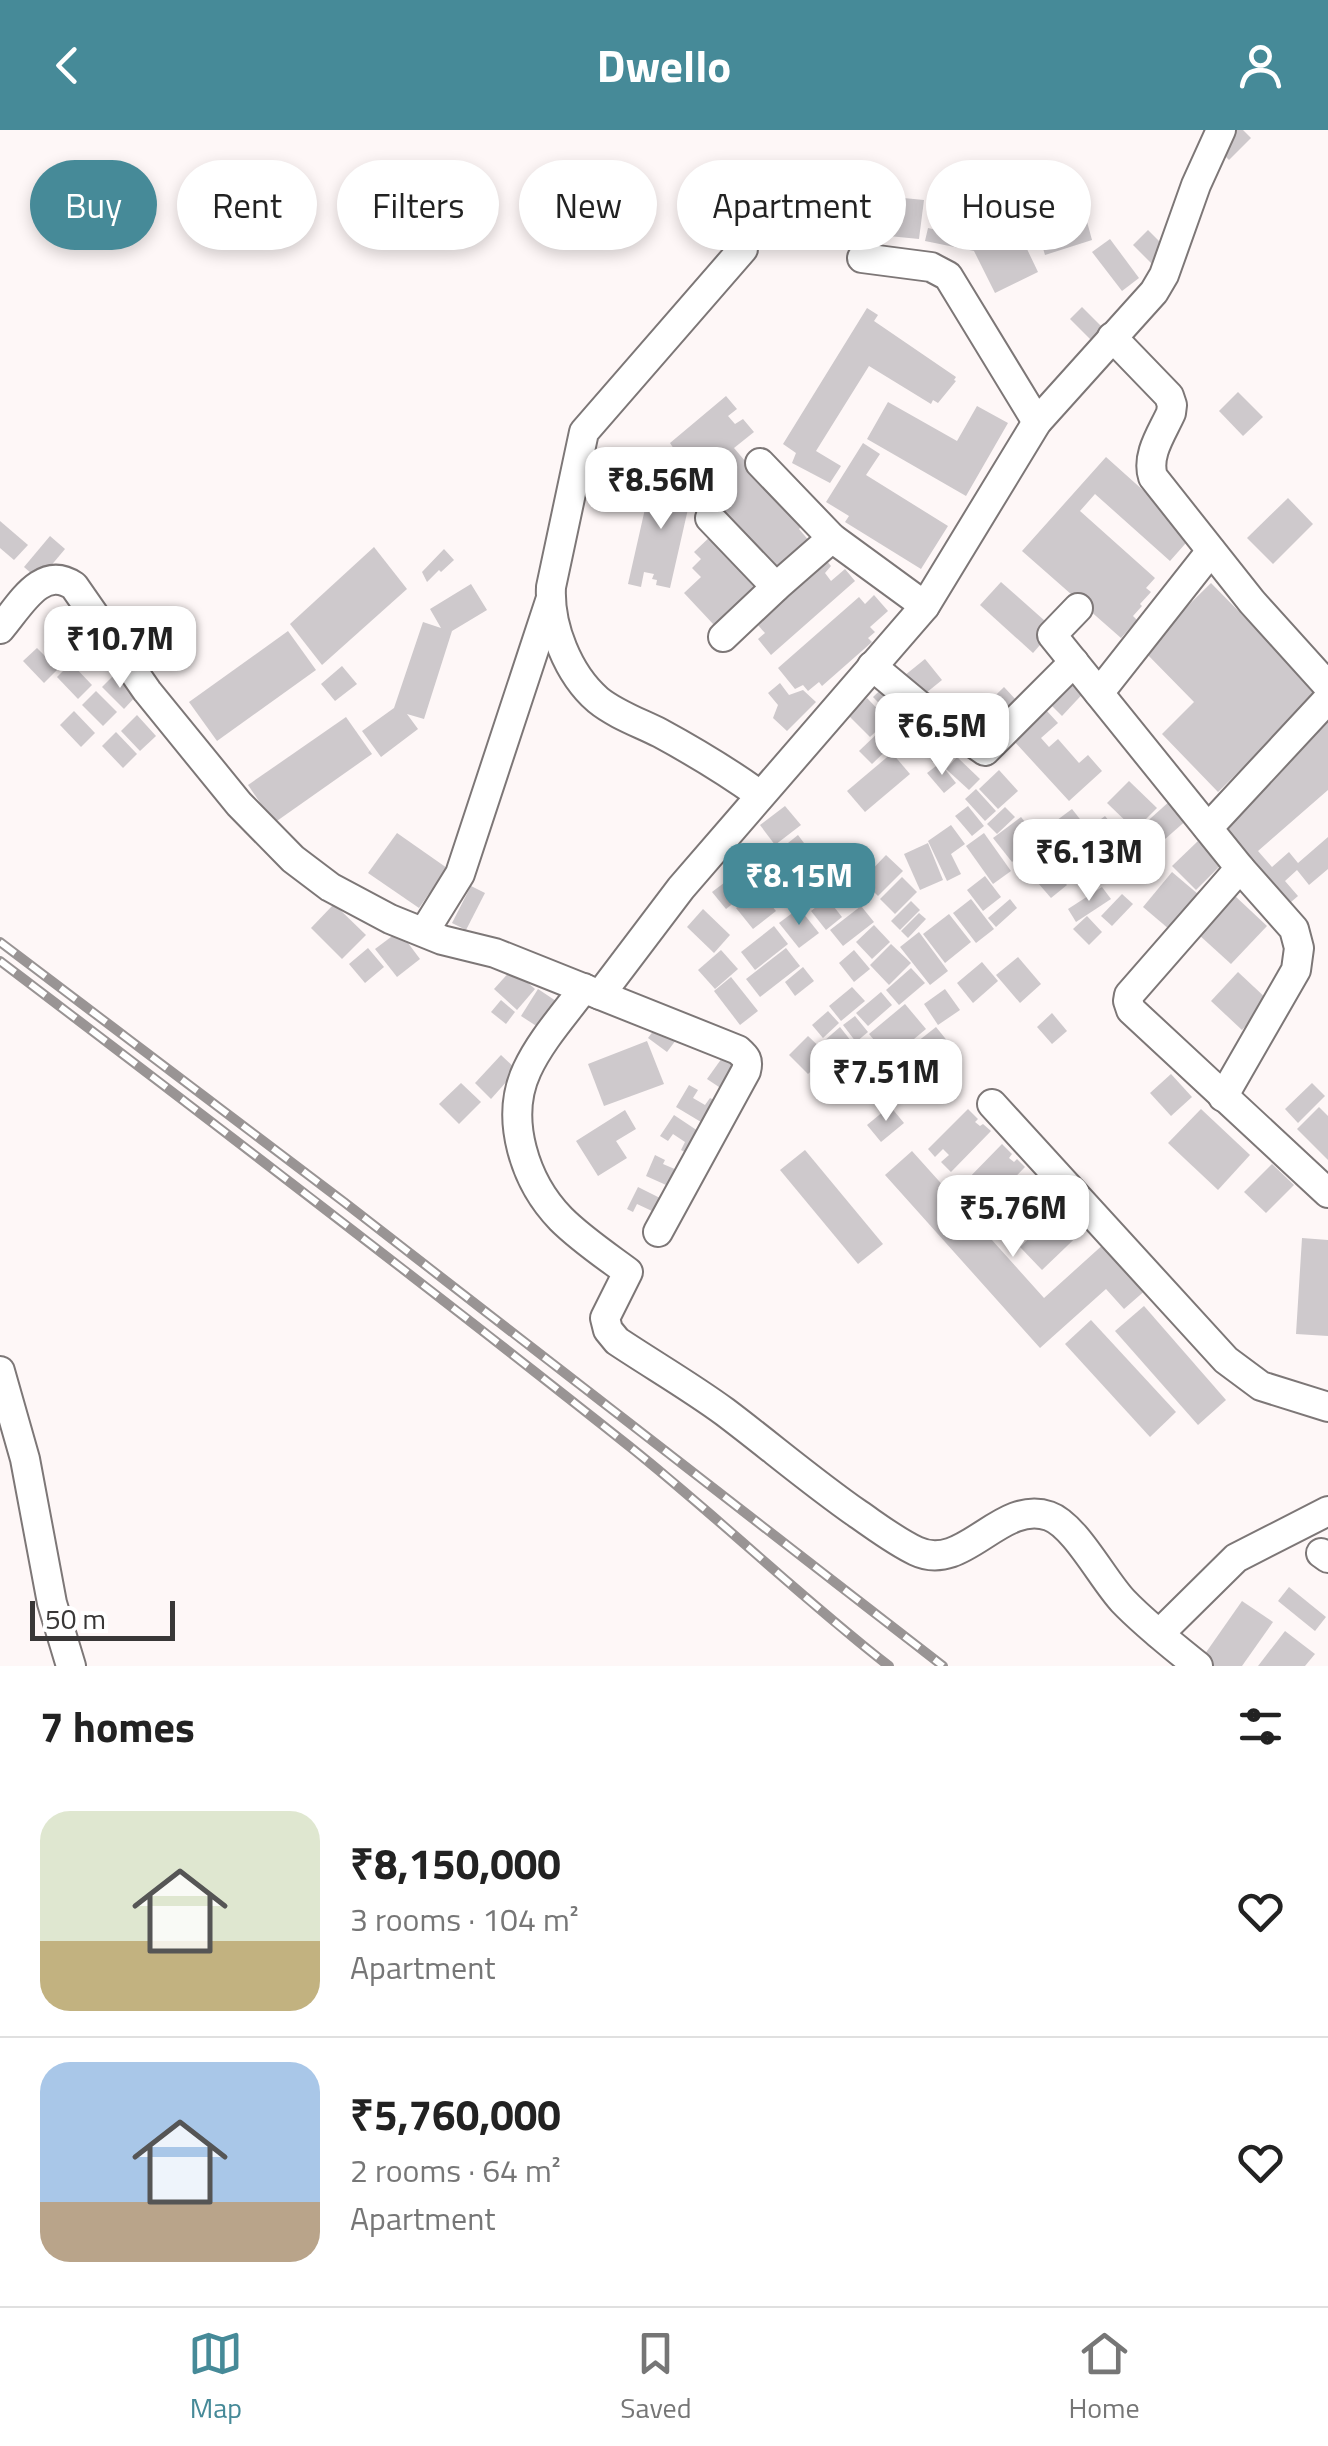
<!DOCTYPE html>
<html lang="en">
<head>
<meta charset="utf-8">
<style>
  :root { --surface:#fff; --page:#f6f6f6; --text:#222; --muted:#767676; --line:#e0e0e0; --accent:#468a98 }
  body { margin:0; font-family:"Titillium Web",sans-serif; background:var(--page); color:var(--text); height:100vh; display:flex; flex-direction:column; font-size:38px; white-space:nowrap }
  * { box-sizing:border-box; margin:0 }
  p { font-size:32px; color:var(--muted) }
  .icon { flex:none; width:55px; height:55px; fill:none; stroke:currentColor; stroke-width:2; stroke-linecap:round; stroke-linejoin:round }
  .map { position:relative; height:1536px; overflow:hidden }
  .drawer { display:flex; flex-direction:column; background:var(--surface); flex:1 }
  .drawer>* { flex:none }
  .top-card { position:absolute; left:30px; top:30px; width:1270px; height:90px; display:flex; gap:20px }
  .scale { position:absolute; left:30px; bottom:25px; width:145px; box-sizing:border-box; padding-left:10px; border:5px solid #393737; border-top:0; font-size:28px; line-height:35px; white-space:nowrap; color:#393737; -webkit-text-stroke:8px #fff; paint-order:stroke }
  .price { position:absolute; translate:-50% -85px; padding:0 22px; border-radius:20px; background:#fff; color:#222; font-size:32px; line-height:65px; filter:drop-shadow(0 2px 5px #0008) }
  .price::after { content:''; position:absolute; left:50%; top:60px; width:30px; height:22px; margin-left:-15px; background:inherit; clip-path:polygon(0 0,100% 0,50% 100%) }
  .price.active { background:var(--accent); color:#fff }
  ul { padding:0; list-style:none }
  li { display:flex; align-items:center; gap:30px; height:250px; padding:0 40px }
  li+li { border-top:2px solid var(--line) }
  li span { display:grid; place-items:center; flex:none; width:280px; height:200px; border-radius:30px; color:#555 }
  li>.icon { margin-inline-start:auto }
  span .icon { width:120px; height:120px; fill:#fffc; stroke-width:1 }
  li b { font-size:42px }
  h2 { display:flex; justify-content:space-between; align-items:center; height:120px; padding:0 40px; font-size:42px }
  .tag { padding:0 35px; border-radius:45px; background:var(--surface); box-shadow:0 5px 15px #0003; font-size:35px; line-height:90px }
  .tag.active { background:var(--accent); color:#fff }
  header { display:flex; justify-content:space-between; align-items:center; height:130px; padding:0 40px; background:var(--accent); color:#fff; font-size:45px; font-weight:700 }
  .tab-bar { display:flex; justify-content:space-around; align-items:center; height:140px; border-top:2px solid var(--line); background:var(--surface); font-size:28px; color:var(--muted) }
  .tab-bar a { display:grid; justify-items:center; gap:5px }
  .tab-bar .active { color:var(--accent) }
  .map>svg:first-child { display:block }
  .building { fill:#cec9cc }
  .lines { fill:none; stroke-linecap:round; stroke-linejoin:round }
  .minor-casing { stroke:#7d7777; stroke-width:32 }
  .minor { stroke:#fff; stroke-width:28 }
  .rail-casing { stroke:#999494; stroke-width:10 }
  .rail { stroke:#fff; stroke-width:6; stroke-dasharray:19; stroke-linecap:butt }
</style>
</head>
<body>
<header><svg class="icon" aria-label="back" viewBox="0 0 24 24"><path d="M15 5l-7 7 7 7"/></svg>Dwello<svg class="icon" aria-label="person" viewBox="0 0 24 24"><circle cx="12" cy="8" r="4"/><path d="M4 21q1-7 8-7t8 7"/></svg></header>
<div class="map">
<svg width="1328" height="1536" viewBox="0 0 1328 1536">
  <rect width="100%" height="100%" fill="#fef7f7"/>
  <!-- building -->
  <g class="building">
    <path d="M1232,0H1243L1251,8L1229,30L1215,16Z"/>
    <path d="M842,62L924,70L919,109L838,101Z"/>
    <path d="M934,69L1006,84L1003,100L1015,94L1038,142L995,163L974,121L925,111L928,98L937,100L939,89L930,87Z"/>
    <path d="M1086,88L1092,110L1045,125L1038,102Z"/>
    <path d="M1148,100L1167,119L1152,134L1133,115Z"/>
    <path d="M1110,109L1139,148L1122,161L1092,122Z"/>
    <path d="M1082,177L1104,199L1092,211L1070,189Z"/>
    <path d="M867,178L878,185L874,191L956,247L954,250L956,251L938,273L933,270L931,274L869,236L816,321L841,336L830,353L792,333L796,323L783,314Z"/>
    <path d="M1238,262L1263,287L1243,306L1219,281Z"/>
    <path d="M726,266L737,279L728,286L735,294L743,289L754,302L734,318L801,397L799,399L810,412L774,444L704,364L670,313Z"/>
    <path d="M888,272L957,311L977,276L1008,293L966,366L867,309Z"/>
    <path d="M863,313L880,324L866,345L948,396L921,439L845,392L849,386L826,372Z"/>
    <path d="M1106,327L1193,405L1170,431L1095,364L1080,381L1155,448L1146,458L1151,462L1140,474L1142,476L1133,486L1137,490L1121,508L1022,421Z"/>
    <path d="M654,339L669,342L665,360L675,362L677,354L693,357L670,458L656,455L657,450L652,449L654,444L644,442L641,457L628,454Z"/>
    <path d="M1288,368L1313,394L1273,434L1247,408Z"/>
    <path d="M0,391L28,415L14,430L0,418Z"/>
    <path d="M714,403L770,461L733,483L730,480L714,495L684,463L701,447L692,438L701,429L694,422Z"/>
    <path d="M50,406L65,419L39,450L24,437Z"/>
    <path d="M374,417L407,459L322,535L290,494Z"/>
    <path d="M444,419L454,430L441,442L439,440L427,452L422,442Z"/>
    <path d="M821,424L831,436L825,443L831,451L845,439L855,451L771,525L758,509L765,503L757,494L744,506Z"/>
    <path d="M1001,452L1054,499L1033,523L980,475Z"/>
    <path d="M1211,453L1319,563L1218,662L1162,604L1194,572L1143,520Z"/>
    <path d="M471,454L487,480L452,501L424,589L407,584L418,599L381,627L362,601L394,578L423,492L441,498L430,479Z"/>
    <path d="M874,465L888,481L870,497L875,502L868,508L872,512L822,556L819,552L808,561L803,555L795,559L778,538L859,467L865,474Z"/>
    <path d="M78,481L99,503L85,517L64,495Z"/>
    <path d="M58,499L79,520L65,534L44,512Z"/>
    <path d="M288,501L316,540L217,611L189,572Z"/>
    <path d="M37,518L58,539L44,553L23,531Z"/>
    <path d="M925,529L942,550L916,571L899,550Z"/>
    <path d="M71,533L92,555L78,569L57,547Z"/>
    <path d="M342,536L357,554L335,571L321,554Z"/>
    <path d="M1074,541L1090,556L1062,586L1046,570Z"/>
    <path d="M116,543L137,565L124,579L102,557Z"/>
    <path d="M890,551L916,578L899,594L873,567Z"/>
    <path d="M780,553L789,565L803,560L816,572L787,601L773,588L778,575L768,563Z"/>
    <path d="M1004,557L1019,573L978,614L962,598Z"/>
    <path d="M96,561L117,582L103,596L82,575Z"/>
    <path d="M964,563L979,577L960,597L944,582Z"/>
    <path d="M867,568L888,590L870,607L849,586Z"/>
    <path d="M1046,580L1058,593L1041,608L1049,617L1058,609L1079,633L1088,625L1102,641L1069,671L1013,610Z"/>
    <path d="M74,581L95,603L81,617L60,595Z"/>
    <path d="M137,585L156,606L140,621L121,601Z"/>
    <path d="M346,587L372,624L274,693L248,655Z"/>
    <path d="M1328,592V660L1258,721L1272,737L1289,722L1298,733L1328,707V739L1309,755L1297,740L1285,751L1298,766L1284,778L1211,693Z"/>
    <path d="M881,600L894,613L872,634L859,621Z"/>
    <path d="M116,602L137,624L123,638L102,616Z"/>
    <path d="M953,604L958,624L932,632L926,612Z"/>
    <path d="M892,623L910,644L865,682L847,661Z"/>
    <path d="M957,627L980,649L969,660L946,639Z"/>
    <path d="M940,633L956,653L944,663L927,643Z"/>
    <path d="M999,640L1018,661L998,679L979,659Z"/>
    <path d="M1129,651L1157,678L1135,700L1107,673Z"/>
    <path d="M976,659L996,681L985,691L965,669Z"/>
    <path d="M1171,670L1189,688L1148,724L1132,705Z"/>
    <path d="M785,676L801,695L775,715L760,695Z"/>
    <path d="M968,676L984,696L972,706L955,686Z"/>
    <path d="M1005,677L1015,687L997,704L987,694Z"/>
    <path d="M1072,679L1087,698L1052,725L1037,705Z"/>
    <path d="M1105,686L1122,707L1104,721L1088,699Z"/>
    <path d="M1021,687L1039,710L1012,732L993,708Z"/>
    <path d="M951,695L965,714L951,724L961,744L947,751L928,711Z"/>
    <path d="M397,703L447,738L419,778L368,743Z"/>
    <path d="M984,703L1011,741L993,754L966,716Z"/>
    <path d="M798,705L822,737L802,752L778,721Z"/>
    <path d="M1198,711L1221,735L1196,760L1172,736Z"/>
    <path d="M928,713L943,750L920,760L904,724Z"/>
    <path d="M886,725L903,741L878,766L862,750Z"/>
    <path d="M741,740L754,757L726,779L712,762Z"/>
    <path d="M1053,740L1067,755L1051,768L1038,753Z"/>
    <path d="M1172,742L1205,770L1176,805L1143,777Z"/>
    <path d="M985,746L1001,767L983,781L967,760Z"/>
    <path d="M902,747L917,762L895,784L880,769Z"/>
    <path d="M814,748L827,765L814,775L801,758Z"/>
    <path d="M471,756L485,763L466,800L452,793Z"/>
    <path d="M1102,757L1111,769L1076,792L1068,779Z"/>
    <path d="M759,760L776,781L753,799L736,778Z"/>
    <path d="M1122,764L1133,774L1112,796L1101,786Z"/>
    <path d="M1234,765L1267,796L1231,834L1198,804Z"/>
    <path d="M827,768L842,787L826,800L811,781Z"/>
    <path d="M971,769L994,799L976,813L953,783Z"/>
    <path d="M1010,769L1017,778L996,797L988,788Z"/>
    <path d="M911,771L920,780L900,800L891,791Z"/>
    <path d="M334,774L366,805L342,829L311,798Z"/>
    <path d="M861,776L874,792L843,816L830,800Z"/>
    <path d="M799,778L819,803L799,818L779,793Z"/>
    <path d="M703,779L730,805L714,823L687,797Z"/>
    <path d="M919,783L926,789L908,808L901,801Z"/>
    <path d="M949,784L971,812L945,833L923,804Z"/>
    <path d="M1087,786L1102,802L1089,815L1073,799Z"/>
    <path d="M874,795L890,812L872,829L856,812Z"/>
    <path d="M774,796L788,814L755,840L741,822Z"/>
    <path d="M399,801L420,829L397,847L375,819Z"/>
    <path d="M919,802L948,841L930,855L900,817Z"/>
    <path d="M891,814L911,833L889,855L870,835Z"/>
    <path d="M368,818L384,837L365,853L349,834Z"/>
    <path d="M786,818L800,836L760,867L746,849Z"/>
    <path d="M721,820L738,839L715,859L698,840Z"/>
    <path d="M854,820L870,839L854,852L839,833Z"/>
    <path d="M1018,827L1041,854L1020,873L996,845Z"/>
    <path d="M982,832L998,851L973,873L957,853Z"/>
    <path d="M803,837L814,851L795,866L785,852Z"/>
    <path d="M911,838L925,853L899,875L886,860Z"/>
    <path d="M512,839L535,859L517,880L494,859Z"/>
    <path d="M1238,842L1269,871L1242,900L1211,871Z"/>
    <path d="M731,847L758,881L740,895L714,861Z"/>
    <path d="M852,857L865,871L841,891L829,876Z"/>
    <path d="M538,859L559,873L541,899L521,886Z"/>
    <path d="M945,859L960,880L938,895L924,874Z"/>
    <path d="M881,862L892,875L868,896L856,883Z"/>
    <path d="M501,870L515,882L506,894L491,882Z"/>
    <path d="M905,874L926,899L890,929L869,904Z"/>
    <path d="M828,881L839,893L823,908L812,895Z"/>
    <path d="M1052,883L1067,901L1052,914L1037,897Z"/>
    <path d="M855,886L868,902L856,912L843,895Z"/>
    <path d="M660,892L679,906L667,922L648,908Z"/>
    <path d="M840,897L851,911L835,925L824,911Z"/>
    <path d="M936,897L953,918L934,933L917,912Z"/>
    <path d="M808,906L828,925L808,944L789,925Z"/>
    <path d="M863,910L880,929L857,948L840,929Z"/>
    <path d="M647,911L664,954L604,976L588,934Z"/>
    <path d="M727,921L745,933L725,961L707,949Z"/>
    <path d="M501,925L517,940L491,969L475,953Z"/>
    <path d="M900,925L918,945L895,966L877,946Z"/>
    <path d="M1171,944L1192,967L1171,986L1150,963Z"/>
    <path d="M461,953L481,972L459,994L439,974Z"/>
    <path d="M1312,953L1325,966L1298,993L1285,979Z"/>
    <path d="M689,955L698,960L693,968L705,975L710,968L720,973L706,995L676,977Z"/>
    <path d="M890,976L904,993L881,1012L867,995Z"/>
    <path d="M1319,977L1328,986V1030L1297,999Z"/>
    <path d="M968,979L978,989L975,992L980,996L983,994L991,1001L951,1042L941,1032L949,1025L943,1019L935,1027L928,1019Z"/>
    <path d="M1201,979L1250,1025L1218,1060L1168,1013Z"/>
    <path d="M625,980L636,999L616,1011L627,1028L598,1046L576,1011Z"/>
    <path d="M674,985L701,1003L688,1024L681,1020L685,1012L673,1004L668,1011L660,1006Z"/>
    <path d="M1002,1014L1012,1024L1009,1028L1014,1032L1017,1029L1025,1037L985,1078L976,1068L983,1061L977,1055L969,1063L962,1055Z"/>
    <path d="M805,1020L883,1114L858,1134L780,1040Z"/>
    <path d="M912,1021L1044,1168L1106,1112L1148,1158L1124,1179L1106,1159L1040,1218L885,1045Z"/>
    <path d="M655,1025L665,1030L663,1034L677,1040L675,1059L646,1046Z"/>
    <path d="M1272,1034L1294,1055L1266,1083L1244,1062Z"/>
    <path d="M1029,1049L1040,1059L1037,1062L1041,1067L1044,1064L1052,1072L1013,1112L1003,1103L1010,1095L1004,1089L997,1097L989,1090Z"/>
    <path d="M638,1057L666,1071L655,1093L648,1089L652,1081L637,1074L633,1082L627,1079Z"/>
    <path d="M1069,1070L1091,1093L1042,1140L1020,1117Z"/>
    <path d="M1302,1108L1328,1110V1206L1296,1204Z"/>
    <path d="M1144,1176L1226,1270L1198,1295L1115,1201Z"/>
    <path d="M1091,1190L1176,1282L1150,1307L1065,1214Z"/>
    <path d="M1289,1457L1326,1487L1315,1501L1278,1471Z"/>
    <path d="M1242,1471L1273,1492L1242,1536H1208L1200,1531Z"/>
    <path d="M1285,1501L1315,1524L1305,1536H1258Z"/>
  </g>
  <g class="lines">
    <!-- minor casing -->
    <g class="minor-casing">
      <g id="minor">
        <path d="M743,119L584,302L551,457C549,496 568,544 598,570C615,584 640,593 660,603C695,622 728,642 760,665"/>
        <path d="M862,128L931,137L948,146L1037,292"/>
        <path d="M1112,207L1169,266L1172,275L1171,283C1162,303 1146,325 1153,347L1252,472L1328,556"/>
        <path d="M760,333L832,408L925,476"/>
        <path d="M710,388L776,457"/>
        <path d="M1078,478L1052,505L1240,738L1294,799L1299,818L1296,840L1223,967"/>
        <path d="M0,499C20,476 41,434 74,456L147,561L239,674L293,729L330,757L390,789L442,810L495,823L738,920C746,927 749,930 746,941L658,1102"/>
        <path d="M723,507L776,457L832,408"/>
        <path d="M872,536L920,576L985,621L1074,532"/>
        <path d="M1099,563L1211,421"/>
        <path d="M1208,698L1328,569"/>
        <path d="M1240,738L1129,865L1128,871L1131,880L1328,1063"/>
        <path d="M424,802L460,744L550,471"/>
        <path d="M584,858C564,885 541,910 527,940C504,989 525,1052 561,1089C581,1109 605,1125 628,1142L605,1188L608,1200L617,1211C653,1235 691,1257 725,1282C770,1316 812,1352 858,1384C877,1397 895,1411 916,1421C964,1444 1000,1369 1049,1386C1075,1395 1103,1450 1123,1471C1146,1495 1173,1516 1198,1536"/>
        <path d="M600,865L681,758L925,476L1037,292L1154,162L1164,145L1196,55L1221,0"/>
        <path d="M992,974L1226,1230L1261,1256L1328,1277"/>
        <path d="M0,1241L25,1329L52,1473L71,1536"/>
        <path d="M1321,1423L1328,1428"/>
        <path d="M1159,1504L1236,1428L1328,1381"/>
      </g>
    </g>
    <!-- minor -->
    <use href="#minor" class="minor"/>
    <!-- rail casing -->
    <g class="rail-casing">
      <g id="rail">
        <path d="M0,812L344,1072L943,1536"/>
        <path d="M0,831C211,991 422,1152 629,1316C718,1387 799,1466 889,1536"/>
      </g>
    </g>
    <!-- rail -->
    <use href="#rail" class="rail"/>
  </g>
</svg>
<div class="scale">50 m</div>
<b class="price" style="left:661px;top:402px">₹8.56M</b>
<b class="price" style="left:120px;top:561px">₹10.7M</b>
<b class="price" style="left:942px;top:648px">₹6.5M</b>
<b class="price" style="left:1089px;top:774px">₹6.13M</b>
<b class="price active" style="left:799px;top:798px">₹8.15M</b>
<b class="price" style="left:886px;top:994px">₹7.51M</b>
<b class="price" style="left:1013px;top:1130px">₹5.76M</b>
<div class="top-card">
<a class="tag active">Buy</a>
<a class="tag">Rent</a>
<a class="tag">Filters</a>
<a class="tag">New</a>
<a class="tag">Apartment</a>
<a class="tag">House</a>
</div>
</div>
<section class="drawer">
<h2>7 homes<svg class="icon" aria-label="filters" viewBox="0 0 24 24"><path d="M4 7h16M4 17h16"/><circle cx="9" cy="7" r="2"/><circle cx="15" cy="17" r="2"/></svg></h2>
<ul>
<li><span style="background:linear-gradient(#dfe7d0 65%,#c2b280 0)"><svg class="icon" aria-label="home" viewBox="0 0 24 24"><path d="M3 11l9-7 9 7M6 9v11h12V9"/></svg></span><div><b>₹8,150,000</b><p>3 rooms · 104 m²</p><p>Apartment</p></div><svg class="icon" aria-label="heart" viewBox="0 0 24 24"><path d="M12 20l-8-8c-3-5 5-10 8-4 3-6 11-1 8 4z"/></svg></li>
<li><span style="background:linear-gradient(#a9c7e8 70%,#b9a48a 0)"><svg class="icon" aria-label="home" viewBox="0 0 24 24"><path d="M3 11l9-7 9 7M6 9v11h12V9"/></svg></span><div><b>₹5,760,000</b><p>2 rooms · 64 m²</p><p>Apartment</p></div><svg class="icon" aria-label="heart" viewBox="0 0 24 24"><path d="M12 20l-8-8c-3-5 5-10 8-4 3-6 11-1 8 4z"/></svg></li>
</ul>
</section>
<nav class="tab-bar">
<a class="active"><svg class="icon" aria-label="map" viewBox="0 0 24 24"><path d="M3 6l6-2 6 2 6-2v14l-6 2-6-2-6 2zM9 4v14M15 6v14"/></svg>Map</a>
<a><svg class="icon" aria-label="saved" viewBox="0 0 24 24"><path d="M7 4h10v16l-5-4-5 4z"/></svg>Saved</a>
<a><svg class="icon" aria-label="home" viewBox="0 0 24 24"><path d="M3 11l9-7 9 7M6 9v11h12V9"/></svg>Home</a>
</nav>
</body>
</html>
